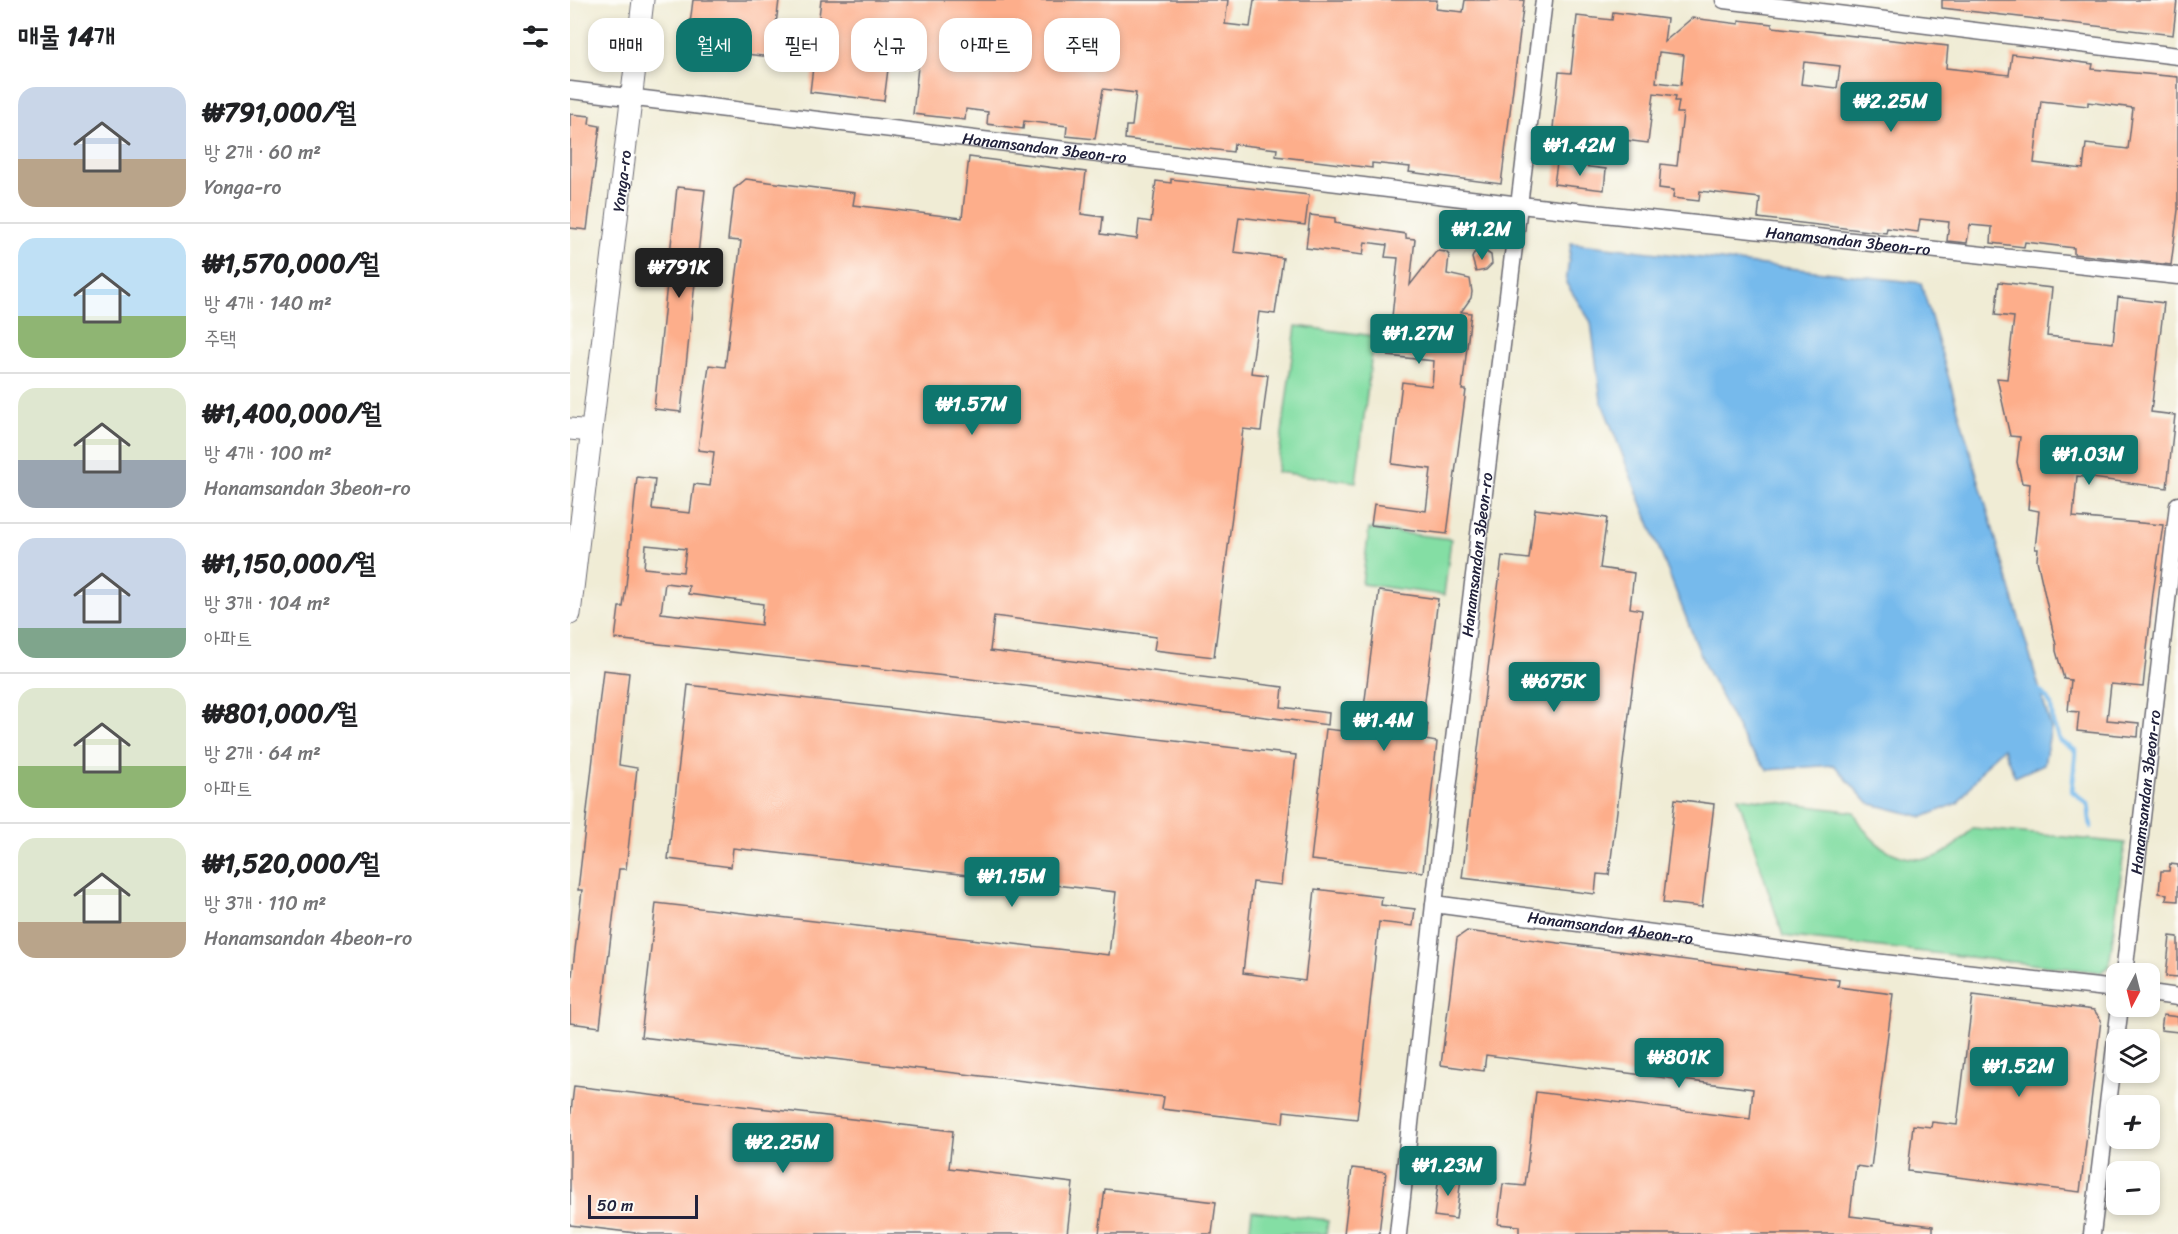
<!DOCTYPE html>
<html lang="ko">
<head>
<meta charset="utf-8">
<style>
  :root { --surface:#fff; --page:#f2f2f2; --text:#202124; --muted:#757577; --line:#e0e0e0; --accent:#0f766e }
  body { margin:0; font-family:Sriracha,"Poor Story",sans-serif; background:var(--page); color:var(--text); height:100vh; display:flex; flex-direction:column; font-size:22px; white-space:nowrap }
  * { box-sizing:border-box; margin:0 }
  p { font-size:20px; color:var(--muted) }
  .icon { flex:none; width:33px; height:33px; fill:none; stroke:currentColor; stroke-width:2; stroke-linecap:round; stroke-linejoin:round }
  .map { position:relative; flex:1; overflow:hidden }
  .sheet { display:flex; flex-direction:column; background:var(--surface); width:570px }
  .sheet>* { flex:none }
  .hud { position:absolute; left:18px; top:18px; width:570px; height:54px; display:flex; gap:12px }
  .needle { width:39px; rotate:187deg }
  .buttons { position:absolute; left:1536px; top:963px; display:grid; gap:12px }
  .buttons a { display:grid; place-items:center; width:54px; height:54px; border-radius:12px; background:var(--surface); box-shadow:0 3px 9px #0003; font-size:30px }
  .scale { position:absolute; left:18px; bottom:15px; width:110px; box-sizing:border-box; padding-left:6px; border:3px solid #22223b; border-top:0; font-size:16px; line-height:21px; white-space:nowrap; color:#22223b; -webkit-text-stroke:4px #fdfcf7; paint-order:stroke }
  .price { position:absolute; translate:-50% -51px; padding:0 14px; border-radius:6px; background:var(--accent); color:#fff; font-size:20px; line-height:39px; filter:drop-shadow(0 2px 3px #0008) }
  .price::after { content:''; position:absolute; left:50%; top:36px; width:18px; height:14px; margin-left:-9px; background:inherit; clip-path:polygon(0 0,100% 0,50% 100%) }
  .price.on { background:#222; color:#fff }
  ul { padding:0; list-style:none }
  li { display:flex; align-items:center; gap:18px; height:150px; padding:0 18px }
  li+li { border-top:2px solid var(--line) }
  li span { display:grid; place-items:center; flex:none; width:168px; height:120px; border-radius:18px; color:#555 }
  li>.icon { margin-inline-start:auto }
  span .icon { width:72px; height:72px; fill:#fffc; stroke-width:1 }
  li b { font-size:26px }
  h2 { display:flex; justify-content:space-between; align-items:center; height:72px; padding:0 18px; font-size:26px }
  .chip { padding:0 21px; border-radius:18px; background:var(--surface); box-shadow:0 3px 9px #0003; font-size:21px; line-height:54px }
  .chip.on { background:var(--accent); color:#fff }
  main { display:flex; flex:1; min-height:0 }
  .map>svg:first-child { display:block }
  .green { fill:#84dea4; stroke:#538070; stroke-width:1.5 }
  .water { fill:#76baec; stroke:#4c6e94; stroke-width:1.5 }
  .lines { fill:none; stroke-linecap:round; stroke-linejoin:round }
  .stream { stroke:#76baec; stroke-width:4.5 }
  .building { fill:#fdae8b; fill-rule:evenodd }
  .minor-casing { stroke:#6a6971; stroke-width:19 }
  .tertiary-casing { stroke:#6a6971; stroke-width:23 }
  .minor { stroke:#fff; stroke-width:16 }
  .tertiary { stroke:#fff; stroke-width:21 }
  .labels { text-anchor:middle; stroke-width:5; stroke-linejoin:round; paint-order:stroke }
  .street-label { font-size:16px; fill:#22223b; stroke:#fdfcf7 }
</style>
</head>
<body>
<main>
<section class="sheet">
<h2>매물 14개<svg class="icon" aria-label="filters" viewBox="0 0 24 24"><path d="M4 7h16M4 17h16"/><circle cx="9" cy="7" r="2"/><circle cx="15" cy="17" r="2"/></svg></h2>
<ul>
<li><span style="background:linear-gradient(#c9d6e8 60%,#b9a48a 0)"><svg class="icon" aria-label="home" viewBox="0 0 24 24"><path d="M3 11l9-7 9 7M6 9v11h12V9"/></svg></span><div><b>₩791,000/월</b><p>방 2개 · 60 m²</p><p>Yonga-ro</p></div></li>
<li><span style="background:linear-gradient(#bfe0f5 65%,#8fb573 0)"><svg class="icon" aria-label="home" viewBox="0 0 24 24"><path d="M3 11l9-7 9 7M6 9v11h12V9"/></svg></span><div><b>₩1,570,000/월</b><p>방 4개 · 140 m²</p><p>주택</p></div></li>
<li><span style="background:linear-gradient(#dfe7d0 60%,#9aa5b1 0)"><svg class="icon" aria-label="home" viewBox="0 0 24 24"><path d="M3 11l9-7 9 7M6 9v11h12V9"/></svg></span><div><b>₩1,400,000/월</b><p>방 4개 · 100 m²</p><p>Hanamsandan 3beon-ro</p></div></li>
<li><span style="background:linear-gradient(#c9d6e8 75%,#7fa58c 0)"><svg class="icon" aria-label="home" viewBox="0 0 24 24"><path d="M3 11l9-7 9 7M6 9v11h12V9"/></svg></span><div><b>₩1,150,000/월</b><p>방 3개 · 104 m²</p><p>아파트</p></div></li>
<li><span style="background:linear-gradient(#dfe7d0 65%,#8fb573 0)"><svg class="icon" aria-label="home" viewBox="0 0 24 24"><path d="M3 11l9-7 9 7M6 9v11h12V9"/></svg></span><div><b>₩801,000/월</b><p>방 2개 · 64 m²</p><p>아파트</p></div></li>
<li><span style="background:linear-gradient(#dfe7d0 70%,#b9a48a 0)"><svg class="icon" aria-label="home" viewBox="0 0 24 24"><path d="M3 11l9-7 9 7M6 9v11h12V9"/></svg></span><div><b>₩1,520,000/월</b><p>방 3개 · 110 m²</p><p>Hanamsandan 4beon-ro</p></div></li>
</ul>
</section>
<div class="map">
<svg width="1608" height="1234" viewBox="0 0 1608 1234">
  <rect width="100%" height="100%" fill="#fdfcf7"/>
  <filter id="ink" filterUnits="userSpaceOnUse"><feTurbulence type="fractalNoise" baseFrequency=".0167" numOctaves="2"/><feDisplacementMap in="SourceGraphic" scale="12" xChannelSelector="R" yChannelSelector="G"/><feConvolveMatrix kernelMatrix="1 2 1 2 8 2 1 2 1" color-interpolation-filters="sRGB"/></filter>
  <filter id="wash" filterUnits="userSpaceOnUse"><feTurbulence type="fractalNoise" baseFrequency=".008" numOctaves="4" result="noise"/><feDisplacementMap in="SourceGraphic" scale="24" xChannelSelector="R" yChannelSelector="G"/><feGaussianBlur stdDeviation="1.35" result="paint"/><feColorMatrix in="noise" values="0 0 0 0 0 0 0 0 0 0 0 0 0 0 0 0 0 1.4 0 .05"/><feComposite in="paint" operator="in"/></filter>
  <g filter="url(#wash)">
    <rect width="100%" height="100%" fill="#f0ecd5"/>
    <!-- green -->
    <g class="green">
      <path d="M726,326L804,336L786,482L707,472Z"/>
      <path d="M799,529L881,539L874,595L792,584Z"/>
      <path d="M1168,797L1284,812C1296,836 1312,853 1339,858C1347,859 1354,860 1362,858C1378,854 1392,839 1403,828L1555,843L1539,966L1531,972L1213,936Z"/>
      <path d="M682,1211L758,1220L756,1234H679Z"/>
    </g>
    <!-- water -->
    <path class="water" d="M1001,243L1351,283L1481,728L1474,764L1445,777L1433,748L1419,761L1388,803L1353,817L1298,803L1264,765L1198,770L1177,746L1135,666L1031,400L1021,322L996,283Z"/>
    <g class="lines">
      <!-- stream -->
      <path class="stream" d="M1467,689L1478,699L1481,706L1483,724L1490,741L1506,751L1502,791L1518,804L1521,827"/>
    </g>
    <g id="blocks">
      <!-- building -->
      <g class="building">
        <path d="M123,0H209L202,57L117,47Z"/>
        <path d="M251,0H658L655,24L680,27L684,0H867L866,9L893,12L895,0H954L931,184L839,172L840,167L802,163V168L706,156L707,149L664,144L663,152L555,139L556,126H562L566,93L533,89L525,139L496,136L497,126L454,121L453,129L417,124L418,112L396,109L395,120L343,114L350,48L321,45L314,101L240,92Z"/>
        <path d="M1372,0H1607L1603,35L1372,8Z"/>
        <path d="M1043,12L1097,19L1094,42L1122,18L1169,24V20L1202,24V27L1378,46L1376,68L1439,75L1442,54L1523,64L1522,69L1608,77V210L1601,265L1504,254V248L1455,242L1454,247L1421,243L1422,227L1400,225L1397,243L1377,241L1379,222L1350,219L1348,232L1317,228L1316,233L1188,218L1190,198L1130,191L1129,201L1103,198L1104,190L1089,188L1091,164L1107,166L1113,113H1107L1109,101H1105L1106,96L1084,93L1078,143L1030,137L1031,133L983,128L989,72L1001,73L1007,16L1042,20ZM1089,52L1114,55L1111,85L1086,82ZM1234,62L1270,66L1267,88L1231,84ZM1471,101L1518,106V102L1563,108L1558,149L1516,144L1513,169L1464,163Z"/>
        <path d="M0,114L20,116L19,124L30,126L17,230L0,228Z"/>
        <path d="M399,157L516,172L511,214L533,217L531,234L567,239L569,220L581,222L586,181L601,183V179L739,195L735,225L669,217L664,252L713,258L705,314L689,312L681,373L698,375L691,431L673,429L644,657L584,650L586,637L424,616L420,651L713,687L711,707L759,713L758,725L393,678L45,639L49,607H53L56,586L67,477L85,479L82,509L120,513L124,484L140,486L144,452L128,450L139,365L155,367L171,241L158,240L164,189L176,179L285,193L283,205L392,218ZM76,545L116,549L113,572L74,568ZM95,583L119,586L118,594L193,604L191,625L91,613Z"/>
        <path d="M987,163L1036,169L1034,190L984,184Z"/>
        <path d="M107,187L135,190L111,412L84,409Z"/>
        <path d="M740,215L765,218V223L836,234V238L845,239L840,285L865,253L868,251L876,252L879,255L877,274L900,279L902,292L901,298L891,312L901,313L892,390H896L877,534L801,525L804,504L856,511L861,469L822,464L832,382L862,386L864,361L818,356L828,258L815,257L817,245L795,242L793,255L736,248Z"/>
        <path d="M913,250L921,255L922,264L916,270L906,272L902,258L904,253Z"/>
        <path d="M1429,282L1482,288L1477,336L1543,343L1548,297L1594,303L1581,412L1605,415L1597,488L1507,476L1503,517L1593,525L1583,593L1573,687L1541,684L1537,720L1569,723L1568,737L1507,731L1509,712L1498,711L1501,680L1494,679L1486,651V645L1467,560L1468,549H1465L1469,511L1458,509L1460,484L1452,483L1447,462L1450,437L1440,436L1427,378L1437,379L1444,317L1425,315Z"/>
        <path d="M965,509L1037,518L1030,568L1064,573L1060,608L1072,610L1039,875L1027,874L1025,894L892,878L932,556L959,559Z"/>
        <path d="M809,591L868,599L852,724H858L855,740L867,742L853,872L741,860L756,729L817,736L820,710L794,707Z"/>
        <path d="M33,670L59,673L49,765L67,768L56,869H49L30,1027L0,1023V993L12,890H8Z"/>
        <path d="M118,685L726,755L711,885L683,882L673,973L735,981L745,889L812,897L811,905L845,909L843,926L809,922L787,1119L714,1111L713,1123L592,1109L594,1097L71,1037L86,903L539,955L546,892L163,848L161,867L98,859Z"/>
        <path d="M1105,799L1144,804L1132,907L1093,903Z"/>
        <path d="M1600,864L1608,865V901L1596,900L1597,894L1589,893L1591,871H1599Z"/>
        <path d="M897,931L1269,980L1268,987L1323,994L1301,1168L1286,1166L1280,1216L1363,1226V1234H949V1226L928,1224L933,1184L955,1186L966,1092L1180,1119L1183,1089L916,1055L914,1071L871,1065L887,938Z"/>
        <path d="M1600,936L1608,937V977L1596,976Z"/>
        <path d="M1403,995L1524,1010L1531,1020L1510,1192L1338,1171L1343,1125L1361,1127L1362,1122L1387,1125Z"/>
        <path d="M1593,1015L1608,1017V1032L1591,1030Z"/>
        <path d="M4,1086L383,1131L379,1168L503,1183L497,1234H74L0,1225V1120Z"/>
        <path d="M782,1168L816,1172L809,1234H774Z"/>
        <path d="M869,1175L891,1178L886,1219L864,1216Z"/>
        <path d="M535,1189L646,1202L642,1234H529Z"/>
      </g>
    </g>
  </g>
  <g filter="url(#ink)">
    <use href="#blocks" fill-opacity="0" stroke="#6a6971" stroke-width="1.5"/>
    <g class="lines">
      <!-- minor casing -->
      <g class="minor-casing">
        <g id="minor">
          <path d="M1154,0L1608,56"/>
          <path id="s1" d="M0,90L950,205L1608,276"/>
          <path id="s2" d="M864,904L1295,961L1546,989"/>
          <path id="s3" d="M1554,974L1608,505"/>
          <path d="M1580,993L1608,997"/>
          <path id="s4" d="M828,1234L864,904L974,0"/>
          <path d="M1522,1234L1550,1006"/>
        </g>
      </g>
      <!-- tertiary casing -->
      <g class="tertiary-casing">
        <g id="tertiary">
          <path d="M0,429L21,431"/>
          <path id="s5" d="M0,614L73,0"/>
        </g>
      </g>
      <!-- minor -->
      <use href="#minor" class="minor"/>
      <!-- tertiary -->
      <use href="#tertiary" class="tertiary"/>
    </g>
  </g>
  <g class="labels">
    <!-- street labels -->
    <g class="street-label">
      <text dy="6" stroke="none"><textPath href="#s1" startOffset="478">Hanamsandan 3beon-ro</textPath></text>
      <text dy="6" stroke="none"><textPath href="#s5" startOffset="436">Yonga-ro</textPath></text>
      <text dy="6" stroke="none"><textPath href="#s1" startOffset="1287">Hanamsandan 3beon-ro</textPath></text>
      <text dy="6" stroke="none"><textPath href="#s4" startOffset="684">Hanamsandan 3beon-ro</textPath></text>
      <text dy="6" stroke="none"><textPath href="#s3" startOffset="183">Hanamsandan 3beon-ro</textPath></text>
      <text dy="6" stroke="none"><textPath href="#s2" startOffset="178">Hanamsandan 4beon-ro</textPath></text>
    </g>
  </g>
</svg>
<div class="buttons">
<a><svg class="needle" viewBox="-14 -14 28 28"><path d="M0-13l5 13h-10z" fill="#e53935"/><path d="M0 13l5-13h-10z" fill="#757577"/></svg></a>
<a><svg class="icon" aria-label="layers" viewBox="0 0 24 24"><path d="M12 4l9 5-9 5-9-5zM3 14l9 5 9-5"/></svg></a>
<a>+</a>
<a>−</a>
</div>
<div class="scale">50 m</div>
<b class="price" style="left:1321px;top:133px">₩2.25M</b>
<b class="price" style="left:1010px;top:177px">₩1.42M</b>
<b class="price" style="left:912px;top:261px">₩1.2M</b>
<b class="price on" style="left:109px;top:299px">₩791K</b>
<b class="price" style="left:849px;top:365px">₩1.27M</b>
<b class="price" style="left:402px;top:436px">₩1.57M</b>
<b class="price" style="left:1519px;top:486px">₩1.03M</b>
<b class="price" style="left:984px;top:713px">₩675K</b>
<b class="price" style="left:814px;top:752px">₩1.4M</b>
<b class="price" style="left:442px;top:908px">₩1.15M</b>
<b class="price" style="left:1109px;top:1089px">₩801K</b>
<b class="price" style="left:1449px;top:1098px">₩1.52M</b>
<b class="price" style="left:213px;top:1174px">₩2.25M</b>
<b class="price" style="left:878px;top:1197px">₩1.23M</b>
<div class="hud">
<a class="chip">매매</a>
<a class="chip on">월세</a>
<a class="chip">필터</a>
<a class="chip">신규</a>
<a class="chip">아파트</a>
<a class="chip">주택</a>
</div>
</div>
</main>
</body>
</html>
